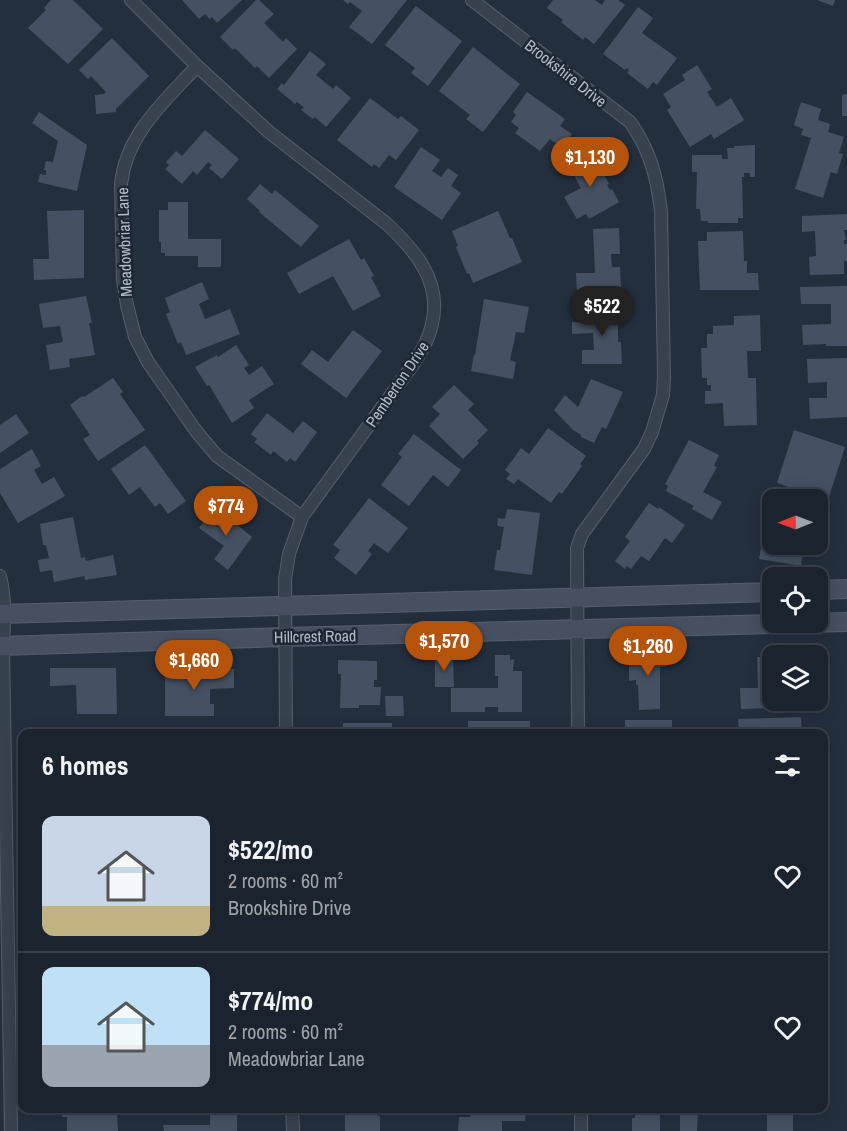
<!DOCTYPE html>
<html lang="en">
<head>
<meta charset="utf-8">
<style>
  :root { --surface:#1b232e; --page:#242b36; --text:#f1f3f6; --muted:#a0a4aa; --line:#39404a; --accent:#b45309 }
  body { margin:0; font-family:"Archivo Narrow",sans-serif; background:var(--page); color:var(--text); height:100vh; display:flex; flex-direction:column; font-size:22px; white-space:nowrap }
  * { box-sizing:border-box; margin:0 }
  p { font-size:20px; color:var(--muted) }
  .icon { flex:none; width:33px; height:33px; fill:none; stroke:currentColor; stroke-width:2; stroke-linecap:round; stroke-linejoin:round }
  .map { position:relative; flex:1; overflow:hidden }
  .details { position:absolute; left:18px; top:729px; width:810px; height:384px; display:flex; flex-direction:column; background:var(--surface); border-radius:12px; box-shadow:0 3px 15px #0003,0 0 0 2px var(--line) }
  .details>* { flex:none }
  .needle { width:39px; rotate:269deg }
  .fabs { position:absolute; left:762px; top:489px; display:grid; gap:12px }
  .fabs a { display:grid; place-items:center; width:66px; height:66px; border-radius:12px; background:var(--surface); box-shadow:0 3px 15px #0003,0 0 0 2px var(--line); font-size:30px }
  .price { position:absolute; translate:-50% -51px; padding:0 14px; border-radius:21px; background:var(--accent); color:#fff; font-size:20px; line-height:39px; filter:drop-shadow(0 2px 3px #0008) }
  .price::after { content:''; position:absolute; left:50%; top:36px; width:18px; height:14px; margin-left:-9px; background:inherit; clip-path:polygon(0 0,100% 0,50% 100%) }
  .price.selected { background:#222; color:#fff }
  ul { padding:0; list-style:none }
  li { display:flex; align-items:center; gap:18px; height:150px; padding:0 24px }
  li+li { border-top:2px solid var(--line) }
  li span { display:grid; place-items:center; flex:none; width:168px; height:120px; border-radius:12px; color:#555 }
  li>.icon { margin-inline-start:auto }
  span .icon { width:72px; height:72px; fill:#fffc; stroke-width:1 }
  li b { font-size:26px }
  h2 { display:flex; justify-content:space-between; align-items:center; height:72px; padding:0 24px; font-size:26px }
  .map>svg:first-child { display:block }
  .building { fill:#455162 }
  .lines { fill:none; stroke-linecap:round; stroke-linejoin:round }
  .street-casing { stroke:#565f6c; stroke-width:14 }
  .secondary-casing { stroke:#565f6c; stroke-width:20 }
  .street { stroke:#38414e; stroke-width:12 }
  .secondary { stroke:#465061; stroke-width:18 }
  .labels { text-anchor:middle; stroke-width:5; stroke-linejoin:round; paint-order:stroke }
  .street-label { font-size:16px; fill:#b4bcc9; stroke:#1d2633 }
</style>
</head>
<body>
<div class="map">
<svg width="847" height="1131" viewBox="0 0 847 1131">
  <rect width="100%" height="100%" fill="#242f3e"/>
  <!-- building -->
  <g class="building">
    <path d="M51,0H73L103,29L68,64L28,28L46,10L44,8Z"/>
    <path d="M182,0H242L217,23L212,17L210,19L205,14L199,19Z"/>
    <path d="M256,0H259L274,14L264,23L283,42L286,38L297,49L269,78L257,66L255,68L235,48L233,50L220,37Z"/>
    <path d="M343,0H407L372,44L349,27L362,11L350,2L348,4Z"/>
    <path d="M553,0H595L602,5L605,0H618L625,5L594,44L585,37L583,40L561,22L563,20L547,8Z"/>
    <path d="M817,0H835L833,6Z"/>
    <path d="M416,6L462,41L428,86L411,73L415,68L385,45Z"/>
    <path d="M638,7L653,18L642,33L677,58L657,85L653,82L648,89L627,73L629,70L627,68L625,70L603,54Z"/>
    <path d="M112,38L149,76L116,109V112L96,114L95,95L104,94L106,92L91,76L88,79L79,70Z"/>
    <path d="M473,47L520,84L483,132L466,119L470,115L439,91Z"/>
    <path d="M310,51L326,64L316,75L333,89L336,85L351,98L326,127L315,117L313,119L301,110L304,107L297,102L295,104L277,89L282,83L284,85Z"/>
    <path d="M697,65L712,89L707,92L717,107L731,98L744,120L714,139L711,134L690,147L667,110L671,107L663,94L685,80L682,75Z"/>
    <path d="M527,92L565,119L560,126L572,134L562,148L550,139L540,151L515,133L519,128L511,122L516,115L513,112Z"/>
    <path d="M847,94V116H842V95Z"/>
    <path d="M370,98L398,119L401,116L419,130L396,160L389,155L379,168L374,164L372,167L337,140Z"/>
    <path d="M801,102L821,109L818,120L830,124L828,132L844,137L839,153L843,154L837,174L831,172L823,198L795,189L811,138L801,135L803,129L794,125Z"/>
    <path d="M39,112L87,145L77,191L38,182L40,174L46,175V170H44L46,161L53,162L58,141L32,123Z"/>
    <path d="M205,130L239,159L222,179L209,168L212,165L208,162L197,175L193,171L182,184L165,169L169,165L166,162L176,151L182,156Z"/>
    <path d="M755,145V177H750V173H744V177H742L743,218H738V223H708V221H701L700,209H696L697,172H692V155H722V159H728L727,148H734V146Z"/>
    <path d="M421,147L440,160L432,171L441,177L448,168L458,175L451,186L461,193L442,220L394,187Z"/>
    <path d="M590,150L597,162L599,161L607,175L605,176L609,184L607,185L610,190L612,189L619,202L589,219L586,214L577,219L564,197L581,188L567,163Z"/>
    <path d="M260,184L272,194L275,190L319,226L301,247L259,212L260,211L247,199Z"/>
    <path d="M168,202H188V239H221V267H198V256H165V253H161V242H159V210H168Z"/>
    <path d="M84,210V278L34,280L33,259H49L47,211Z"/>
    <path d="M498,211L510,238H512L522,262L473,283L469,273L467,274L456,247L458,246L452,231Z"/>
    <path d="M847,214V230H844L846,240H844V244H847V261H844V274L810,275L809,257L816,256L815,231L802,232V216Z"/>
    <path d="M619,228L620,254H611L612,267H620L621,288L603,289V292L577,293L576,273H595L593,229Z"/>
    <path d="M743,231L744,261H747V273H758L759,290H700L698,241H707V232Z"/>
    <path d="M349,239L361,260L364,258L368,265L374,276L371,277L381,296L353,311L333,276L299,294L287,273Z"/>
    <path d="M202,282L209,299L199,304L205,319L230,309L240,334L186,355L181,342L178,344L166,314L170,312L165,298Z"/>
    <path d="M847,286V346H826V344L803,345L802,325L831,324V304H801L800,287Z"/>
    <path d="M86,296L92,323H89L95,355L69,359L70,367L50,370L46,345L63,342L60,326L43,328L39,304Z"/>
    <path d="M484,299L529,307L524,333L516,332L510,360L516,362L513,379L471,371L474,355H475Z"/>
    <path d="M618,306V342H621L622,364H582V350H594L593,333L572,334V322H592V307Z"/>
    <path d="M760,315L761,351H747L748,378H756L757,425L724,426L723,403L705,404V391H711V385H707V378H702L701,348H707V334H713V326L734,325V316Z"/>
    <path d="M353,330L382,351L346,398L301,364L312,350L328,362Z"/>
    <path d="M236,345L249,365L244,368L249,375L262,366L274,384L249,400L254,408L232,423L209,385L207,386L195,367L217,355L218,357Z"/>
    <path d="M847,358V417L810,419L809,398H827V382L808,383L807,359Z"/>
    <path d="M113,378L123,392L120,394L145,430L98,461L83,439L90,435L70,405L82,396L84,397Z"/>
    <path d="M591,379L623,392L606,429L602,427L594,443L581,437V435L573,430L554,410L565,395L578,407Z"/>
    <path d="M454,385L474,404L468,410L488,430L477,441L479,443L463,459L429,426L440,414L432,407Z"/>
    <path d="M267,413L293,433L303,421L317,432L295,462L290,458L287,462L273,451L271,455L254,442L257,439L251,434Z"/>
    <path d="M16,414L29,433L0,453V425Z"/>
    <path d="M548,428L586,456L580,464L582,466L562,494L559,492L551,503L518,479L514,484L506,479L510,474L505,470L521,448L529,454Z"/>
    <path d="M794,430L845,447L828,500L777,483Z"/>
    <path d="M414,434L461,470L448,487L433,475L409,506L381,485L402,457L398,454Z"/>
    <path d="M689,440L719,455L714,466L717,467L703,492L722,502L712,520L692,509L694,506L666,491L668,486L665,484Z"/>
    <path d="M145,445L186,501L168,514L160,503L155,507L140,487L129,495L111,469Z"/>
    <path d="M32,449L41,466L34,470L42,484L54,477L65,496L18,523L0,493V469Z"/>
    <path d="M369,498L408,528L388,553L374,543L368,551L372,554L356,575L334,558L340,550L333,545Z"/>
    <path d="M649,503L658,509L659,507L685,525L672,543L665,538L649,561L641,556L631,569L627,566L625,569L615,561L630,541L625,537Z"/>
    <path d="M213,509L222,516L224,514L252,537L228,570L214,559L224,546L199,528Z"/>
    <path d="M507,509L540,513L532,575L494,570L497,550H500L504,527L497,526L498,518L505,519Z"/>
    <path d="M73,517L81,558L85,557L86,561L113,555L117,575L85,580L84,576L54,582L52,570L40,572L38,560L49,558L46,545H43L40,524Z"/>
    <path d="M763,537L772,538V544H803L801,566L759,559Z"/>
    <path d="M638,652H667V666L660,667V709L639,710L638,685H636V680L629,681V656H638Z"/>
    <path d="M495,655H510V660L514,659L513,671H522V712H498V707H485V712H451V688H498V676H495Z"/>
    <path d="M435,657H453L454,687H435Z"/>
    <path d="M757,657H772V700H775V708L741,709L740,688H758Z"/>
    <path d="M338,660L377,661V680H374V687H381L380,705H359V708H340L341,674H338Z"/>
    <path d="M50,668H116L117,714H77L76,685L50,686Z"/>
    <path d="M234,669V688L210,689V704H214V716H165V670Z"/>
    <path d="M385,696H403L404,716H386Z"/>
    <path d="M801,717L802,734L739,733L738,719Z"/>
    <rect x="625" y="720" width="47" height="14"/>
    <rect x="468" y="721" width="62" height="13"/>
    <rect x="343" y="723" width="49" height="11"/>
    <path d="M107,728V730L116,729V734H69V729Z"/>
    <path d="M220,728V730L232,729V734H188V729Z"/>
    <path d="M62,1108H96V1112H117L118,1131H67V1117H62Z"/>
    <path d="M210,1108H237V1131H164L163,1125H210Z"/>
    <path d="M348,1108H378V1116H380V1131H345V1114L348,1115Z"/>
    <path d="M470,1108H526L525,1121H502V1131H458L459,1117H470Z"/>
    <path d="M631,1108H660V1131H632V1118H635V1112H631Z"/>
    <rect x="767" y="1108" width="26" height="23"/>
    <path d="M680,1112H698L697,1131H680Z"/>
  </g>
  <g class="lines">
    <!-- street casing -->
    <g class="street-casing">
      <g id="street">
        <path d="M131,0L197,66L269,132L387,224C416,251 442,282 432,324C429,340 420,353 412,366L302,517L289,554L285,579L286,734"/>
        <path d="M472,0L630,122C650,150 657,177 661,211L664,377L663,395L652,432L644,449L582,534L577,548L578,734"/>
        <path d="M197,66C165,101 126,134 121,184L123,279L127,305L135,337L148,362L196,431L217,456L302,517"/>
        <path d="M0,576C6,599 4,622 3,646L11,1131"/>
        <path d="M292,1108L293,1131"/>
        <path d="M581,1108V1131"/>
      </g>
    </g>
    <!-- secondary casing -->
    <g class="secondary-casing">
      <g id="secondary">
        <path d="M818,590L847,589"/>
        <path d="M0,614L772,592"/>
        <path d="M0,646L285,637L847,622"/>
      </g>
    </g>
    <!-- street -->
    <use href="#street" class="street"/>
    <!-- secondary -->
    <use href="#secondary" class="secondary"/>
  </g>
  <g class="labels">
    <!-- street labels -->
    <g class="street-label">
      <text transform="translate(566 73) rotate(38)" y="6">Brookshire Drive</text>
      <text transform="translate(124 242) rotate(-92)" y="6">Meadowbriar Lane</text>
      <text transform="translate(397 384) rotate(-56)" y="6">Pemberton Drive</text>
      <text transform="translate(315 636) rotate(-1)" y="6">Hillcrest Road</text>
    </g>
  </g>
</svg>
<div class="fabs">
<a><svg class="needle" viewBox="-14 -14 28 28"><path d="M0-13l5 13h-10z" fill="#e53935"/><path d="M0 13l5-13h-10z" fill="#a0a4aa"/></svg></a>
<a><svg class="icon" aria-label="locate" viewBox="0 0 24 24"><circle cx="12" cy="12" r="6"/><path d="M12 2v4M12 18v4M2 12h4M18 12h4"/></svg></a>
<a><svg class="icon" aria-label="layers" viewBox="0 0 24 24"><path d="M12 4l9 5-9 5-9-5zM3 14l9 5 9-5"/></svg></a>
</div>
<b class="price" style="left:590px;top:188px">$1,130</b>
<b class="price selected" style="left:602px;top:337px">$522</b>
<b class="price" style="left:226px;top:537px">$774</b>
<b class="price" style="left:444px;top:672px">$1,570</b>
<b class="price" style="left:648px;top:677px">$1,260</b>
<b class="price" style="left:194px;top:691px">$1,660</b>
<section class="details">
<h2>6 homes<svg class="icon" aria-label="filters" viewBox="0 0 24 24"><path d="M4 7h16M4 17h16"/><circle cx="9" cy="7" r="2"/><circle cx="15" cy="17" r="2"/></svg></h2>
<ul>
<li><span style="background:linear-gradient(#c9d6e8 75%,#c2b280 0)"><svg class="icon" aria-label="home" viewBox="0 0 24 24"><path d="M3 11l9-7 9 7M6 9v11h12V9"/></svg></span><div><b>$522/mo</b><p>2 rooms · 60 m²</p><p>Brookshire Drive</p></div><svg class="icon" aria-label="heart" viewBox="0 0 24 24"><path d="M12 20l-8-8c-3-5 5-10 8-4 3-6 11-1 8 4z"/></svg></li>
<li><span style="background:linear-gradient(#bfe0f5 65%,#9aa5b1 0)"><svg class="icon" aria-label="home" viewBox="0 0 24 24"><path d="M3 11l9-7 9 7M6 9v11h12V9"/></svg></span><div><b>$774/mo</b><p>2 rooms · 60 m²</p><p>Meadowbriar Lane</p></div><svg class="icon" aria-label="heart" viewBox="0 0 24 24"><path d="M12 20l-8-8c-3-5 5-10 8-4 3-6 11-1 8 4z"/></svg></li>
</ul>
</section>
</div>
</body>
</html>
